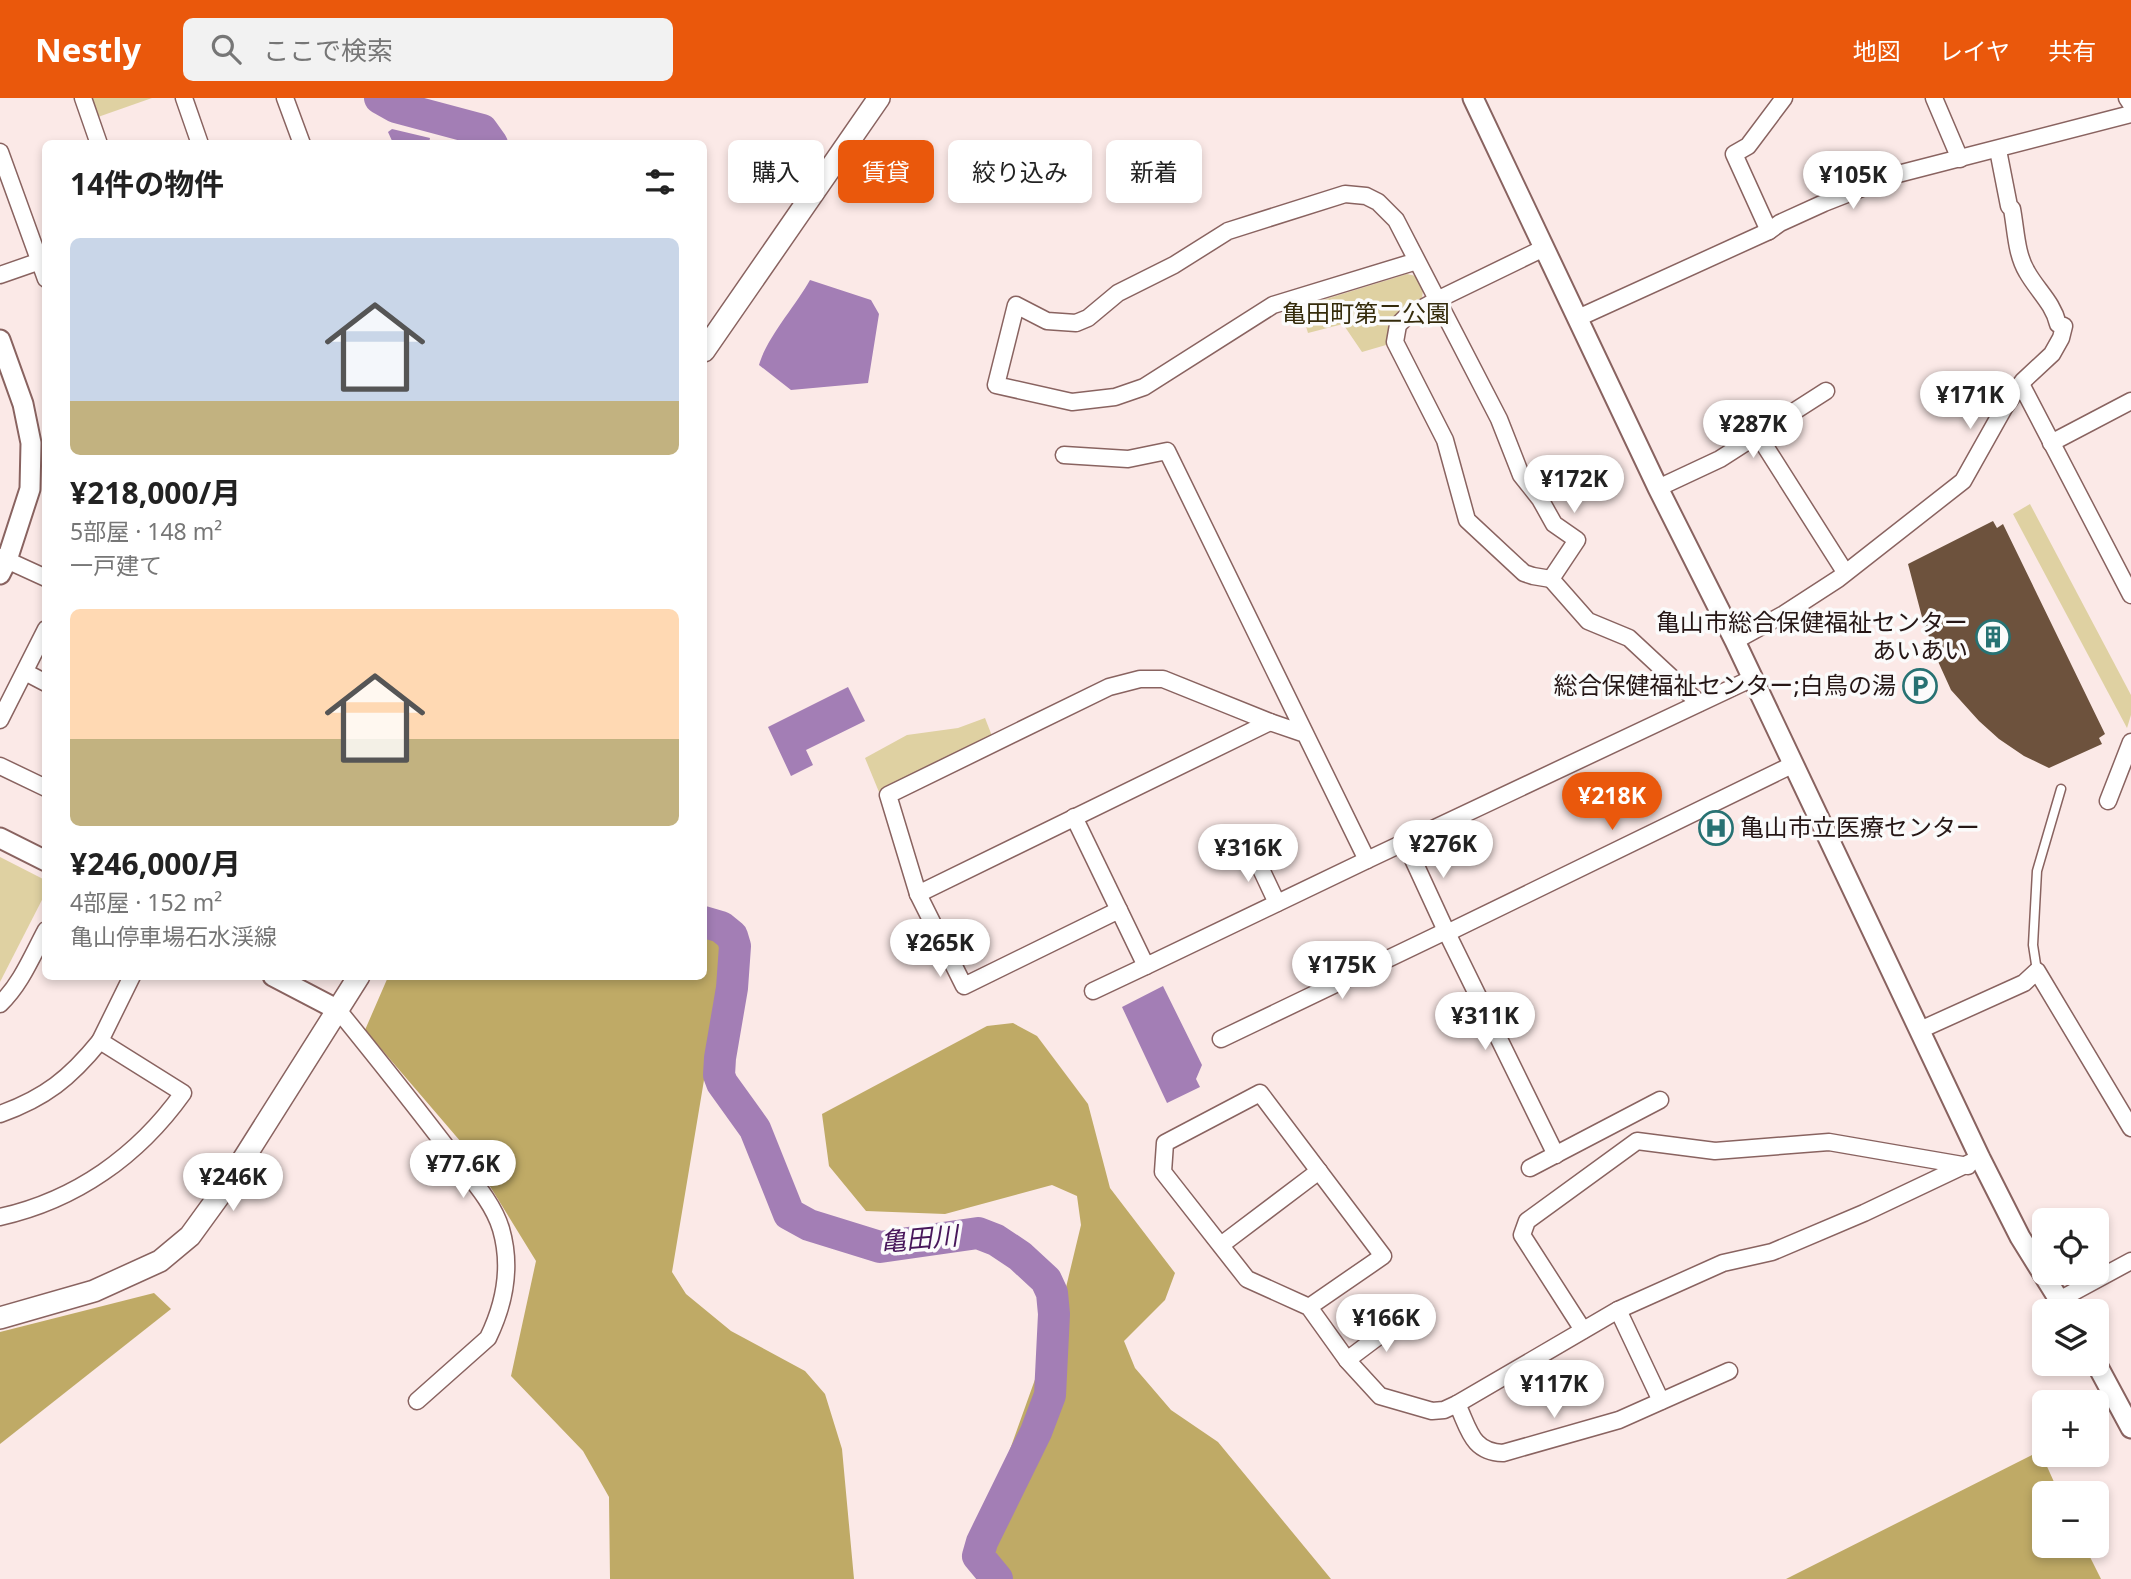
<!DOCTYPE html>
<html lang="ja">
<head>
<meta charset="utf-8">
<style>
  :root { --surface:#fff; --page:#f2f2f2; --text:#222; --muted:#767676; --accent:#ea580c }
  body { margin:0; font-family:"Noto Sans","Noto Sans JP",sans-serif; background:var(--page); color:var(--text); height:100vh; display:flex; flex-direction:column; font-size:26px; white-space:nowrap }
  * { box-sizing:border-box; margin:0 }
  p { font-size:23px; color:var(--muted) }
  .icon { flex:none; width:38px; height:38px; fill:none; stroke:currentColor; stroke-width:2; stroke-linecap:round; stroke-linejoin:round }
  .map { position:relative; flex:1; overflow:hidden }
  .drawer { position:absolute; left:42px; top:42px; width:665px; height:840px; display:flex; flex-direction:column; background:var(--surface); border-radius:10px; box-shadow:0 4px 10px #0003 }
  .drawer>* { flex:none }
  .guide { position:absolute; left:728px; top:42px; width:665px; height:63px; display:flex; gap:14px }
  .tools { position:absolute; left:2032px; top:1110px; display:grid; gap:14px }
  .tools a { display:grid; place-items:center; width:77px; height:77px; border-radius:10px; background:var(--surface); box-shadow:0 4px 10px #0003; font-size:35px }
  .price { position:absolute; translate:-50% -60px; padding:0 16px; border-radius:24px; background:#fff; color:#222; font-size:23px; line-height:46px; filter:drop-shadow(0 2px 4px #0008) }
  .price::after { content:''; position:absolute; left:50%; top:42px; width:21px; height:16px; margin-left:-10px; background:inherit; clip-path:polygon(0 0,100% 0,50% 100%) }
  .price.selected { background:var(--accent); color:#fff }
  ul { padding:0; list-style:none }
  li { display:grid; align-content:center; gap:14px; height:371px; padding:0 28px }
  li span { display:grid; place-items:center; height:217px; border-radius:10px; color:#555 }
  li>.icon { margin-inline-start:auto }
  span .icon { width:126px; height:126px; fill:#fffc; stroke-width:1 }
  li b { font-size:30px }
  h2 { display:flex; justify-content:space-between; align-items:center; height:84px; padding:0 28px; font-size:30px }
  .chip { padding:0 24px; border-radius:10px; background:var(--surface); box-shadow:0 4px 10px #0003; font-size:24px; line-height:63px }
  .chip.selected { background:var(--accent); color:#fff }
  header { display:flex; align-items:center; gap:42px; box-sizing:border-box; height:98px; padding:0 35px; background:var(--accent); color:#fff }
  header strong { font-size:33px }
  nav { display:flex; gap:38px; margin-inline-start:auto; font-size:24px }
  .search { width:490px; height:63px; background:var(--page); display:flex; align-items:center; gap:18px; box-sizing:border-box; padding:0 24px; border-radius:10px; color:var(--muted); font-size:26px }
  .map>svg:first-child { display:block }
  .green { fill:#dfd1a2 }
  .forest { fill:#bfaa66 }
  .water { fill:#a37eb5 }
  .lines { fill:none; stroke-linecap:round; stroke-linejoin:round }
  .river { stroke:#a37eb5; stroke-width:32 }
  .building { fill:#6d523d }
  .service-casing { stroke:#896360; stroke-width:11 }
  .minor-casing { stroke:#896360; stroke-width:19 }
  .tertiary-casing { stroke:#896360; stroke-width:23 }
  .secondary-casing { stroke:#896360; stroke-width:24 }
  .service { stroke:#fff; stroke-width:8 }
  .minor { stroke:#fff; stroke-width:16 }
  .tertiary { stroke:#fff; stroke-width:19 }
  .secondary { stroke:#fff; stroke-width:21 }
  .labels { text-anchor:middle; stroke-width:7; stroke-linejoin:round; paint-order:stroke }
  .park-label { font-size:24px; fill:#342b0b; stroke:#fbfbfb }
  .poi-label { font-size:24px; fill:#261716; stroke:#fbfbfb; text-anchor:end }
  .water-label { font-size:26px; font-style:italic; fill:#47165a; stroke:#fbfbfb }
</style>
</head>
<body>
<header>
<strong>Nestly</strong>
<div class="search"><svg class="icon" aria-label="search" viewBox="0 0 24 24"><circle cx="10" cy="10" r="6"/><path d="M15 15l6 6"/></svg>ここで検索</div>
<nav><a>地図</a><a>レイヤ</a><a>共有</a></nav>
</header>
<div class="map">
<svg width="2131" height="1481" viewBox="0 0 2131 1481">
  <rect width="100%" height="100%" fill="#fbe9e7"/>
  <!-- green -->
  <g class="green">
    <path d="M92,0H152L98,19Z"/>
    <path d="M1407,176L1416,178L1423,192L1422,201L1393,221L1386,247L1362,254L1343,226L1308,235L1300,209Z"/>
    <path d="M2030,406L2131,597V617L2127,630L2013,416Z"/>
    <path d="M985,620L992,638L879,694L865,660L907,637L958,630Z"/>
    <path d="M0,759L45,782L46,794L0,884Z"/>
  </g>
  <!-- forest -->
  <g class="forest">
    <path d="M704,820L730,849L738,876L704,982L672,1174L686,1196L731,1233L805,1273L825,1296L842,1351L854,1481H610L609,1399L583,1353L511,1278L536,1163L467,1051L365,932L388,879L704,878Z"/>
    <path d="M1013,925L1037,938L1088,1006L1110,1090L1175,1175L1165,1202L1124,1243L1135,1270L1171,1312L1218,1344L1331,1481H1003L974,1452L1062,1206L1081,1127L1077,1098L1052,1087L945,1116L866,1113L829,1068L822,1016L987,928Z"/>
    <path d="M154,1195L171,1211L0,1346V1234Z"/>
    <path d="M2040,1353L2059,1395H2044V1447H2084L2101,1481H1786Z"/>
  </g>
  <!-- water -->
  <g class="water">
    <path d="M392,31L430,40L429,45H393L388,34Z"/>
    <path d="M810,182L871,202L879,216L868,285L791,292L759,267C766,241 796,207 810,182Z"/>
    <path d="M848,589L865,623L806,652L813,667L791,678L768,629Z"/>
    <path d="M1163,888L1202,967L1196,981L1200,989L1167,1005L1122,909Z"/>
  </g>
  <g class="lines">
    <!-- river -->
    <g class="river">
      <path d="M380,0L396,9L482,32L492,46"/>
      <path d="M704,824L721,829L732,838L735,848L732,890L720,960L719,977L722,985L755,1031L789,1116L809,1127L880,1149L978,1135L996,1142L1020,1158L1046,1182L1052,1195L1054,1216L1050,1297L1036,1334L982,1444L978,1458L997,1481"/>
    </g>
  </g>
  <!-- building -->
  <path class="building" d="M1993,423L1997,430L2003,426L2105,636L2099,640L2102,646L2049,670L2024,658L1999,641L1979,623L1951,592L1936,559L1922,519L1908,466Z"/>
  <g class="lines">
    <!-- service casing -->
    <g class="service-casing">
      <path id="service" d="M2037,873L2033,847L2037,773L2061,691"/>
    </g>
    <!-- minor casing -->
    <g class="minor-casing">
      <g id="minor">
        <path d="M83,0L99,46"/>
        <path d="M184,0L200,46"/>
        <path d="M285,0L302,46"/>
        <path d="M1934,0L1960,61"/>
        <path d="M2127,0L2131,6"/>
        <path d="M0,54L46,181"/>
        <path d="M1769,133L1734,56L1748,48L1784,0"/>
        <path d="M1544,150L1437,202L1406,219L1398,227L1395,244L1445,342L1467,422L1524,475L1533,478L1551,481"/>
        <path d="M1417,163L1273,207L1144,289L1115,299L1072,304L996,287L1016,207L1047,223L1076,225L1088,220L1118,195L1174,167L1228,133L1345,96L1366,98L1378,104L1396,122L1499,321L1521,377L1540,401L1554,426L1577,442L1551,481L1588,523L1629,540L1699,605"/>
        <path d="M0,177L46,161"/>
        <path d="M1578,220L1769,133L1780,125L1824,105L1898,76L2131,16"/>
        <path d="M2021,286L2131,497"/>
        <path d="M1758,337L1845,474"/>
        <path d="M2051,345L2131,303"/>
        <path d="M1064,357L1128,361L1167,353L1367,762L1146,868L1119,812L964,888L918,796L888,697L1109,589L1140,581H1163L1270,624L1305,636"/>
        <path d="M1658,390L1720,361L1826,293"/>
        <path d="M0,459L46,480"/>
        <path d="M1735,543L1784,516L1838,481L1963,383L2004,310L2023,283L2052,256L2061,240L2064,228L2058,226C2053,205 2037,192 2027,174C2016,156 2016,132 2012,111L2009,108L1998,52"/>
        <path d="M25,574L46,585"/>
        <path d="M0,622L46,531"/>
        <path d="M0,668L46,690"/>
        <path d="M2108,703L2131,644"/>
        <path d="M1074,719L1119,812"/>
        <path d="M1405,744L1447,835L1556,1057"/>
        <path d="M1252,752L1277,805"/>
        <path d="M1367,762L1753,580"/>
        <path d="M918,796L1270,624"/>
        <path d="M1447,835L1794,666"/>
        <path d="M1093,893L1146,868"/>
        <path d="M0,906C21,886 32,858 46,832"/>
        <path d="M338,912C377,960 416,1009 454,1059C471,1081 493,1104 501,1131C512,1169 505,1205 488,1240L417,1303"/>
        <path d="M1920,932L2024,885L2037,873L2131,1030"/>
        <path d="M1221,941L1446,833"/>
        <path d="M0,1016C45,1000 70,980 100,943"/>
        <path d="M1530,1070L1660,1002"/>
        <path d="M0,1119C76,1102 138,1058 183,995L100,943L132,878"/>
        <path d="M1221,1147L1319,1073"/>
        <path d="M2059,1202L2131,1163"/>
        <path d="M1309,1209L1383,1158L1260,995L1165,1045L1163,1074L1247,1181L1309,1209L1347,1262L1380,1298L1432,1313L1444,1312L1457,1306L1618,1212L1723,1165L1772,1154L1864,1115L1980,1060"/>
        <path d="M1618,1212L1661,1303"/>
        <path d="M1583,1232L1522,1137L1527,1123L1637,1043L1715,1053L1829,1044L1968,1068"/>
        <path d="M1347,1262L1403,1220"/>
        <path d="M1457,1306C1469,1330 1471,1354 1503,1355L1619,1322L1729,1273"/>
      </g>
    </g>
    <!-- tertiary casing -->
    <g class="tertiary-casing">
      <g id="tertiary">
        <path d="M1473,0L1658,390L1735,543L1980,1060L2020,1139L2066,1213"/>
        <path d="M0,242L23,306L31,345L30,391L7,462L0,476"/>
        <path d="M0,740L46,763"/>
        <path d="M273,878L338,912"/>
        <path d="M2096,1265L2131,1330"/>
      </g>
    </g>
    <!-- secondary casing -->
    <g class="secondary-casing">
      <g id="secondary">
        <path d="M704,253L879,0"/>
        <path d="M0,1220L94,1193L160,1163L190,1138L227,1087L359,878"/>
      </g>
    </g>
    <!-- service -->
    <use href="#service" class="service"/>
    <!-- minor -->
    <use href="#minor" class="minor"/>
    <!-- tertiary -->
    <use href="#tertiary" class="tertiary"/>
    <!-- secondary -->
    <use href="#secondary" class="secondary"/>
  </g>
  <!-- icons -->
  <defs>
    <g id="building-ring" transform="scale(1.75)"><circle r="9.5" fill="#fbfbfb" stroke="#277273" stroke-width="1.5"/><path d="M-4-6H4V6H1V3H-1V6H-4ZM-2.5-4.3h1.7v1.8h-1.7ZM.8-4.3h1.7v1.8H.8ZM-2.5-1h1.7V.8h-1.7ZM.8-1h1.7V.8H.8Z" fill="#277273"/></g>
    <g id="parking-ring" transform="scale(1.75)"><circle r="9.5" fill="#fbfbfb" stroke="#277273" stroke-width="1.5"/><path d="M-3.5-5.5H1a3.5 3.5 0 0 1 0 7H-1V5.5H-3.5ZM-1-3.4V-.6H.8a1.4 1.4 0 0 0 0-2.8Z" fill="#277273"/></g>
    <g id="hospital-ring" transform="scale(1.75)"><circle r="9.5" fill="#fbfbfb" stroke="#277273" stroke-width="1.5"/><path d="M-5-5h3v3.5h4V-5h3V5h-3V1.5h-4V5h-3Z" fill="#277273"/></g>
  </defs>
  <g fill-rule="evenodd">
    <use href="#building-ring" x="1993" y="539"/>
    <use href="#parking-ring" x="1920" y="588"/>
    <use href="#hospital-ring" x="1716" y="730"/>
  </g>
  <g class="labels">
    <!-- park labels -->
    <g class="park-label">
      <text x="1366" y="224">亀田町第二公園</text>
    </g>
    <!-- poi labels -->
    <g class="poi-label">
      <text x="1968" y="533">亀山市総合保健福祉センター<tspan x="1968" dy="28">あいあい</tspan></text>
      <text x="1896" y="596">総合保健福祉センター;白鳥の湯</text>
      <text x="1740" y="738" text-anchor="start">亀山市立医療センター</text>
    </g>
    <!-- water labels -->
    <g class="water-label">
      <text transform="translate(919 1141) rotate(-5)" y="9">亀田川</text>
    </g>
  </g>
</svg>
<div class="tools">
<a><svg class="icon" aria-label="locate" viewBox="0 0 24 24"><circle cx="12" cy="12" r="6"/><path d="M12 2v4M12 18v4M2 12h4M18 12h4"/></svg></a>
<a><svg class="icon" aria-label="layers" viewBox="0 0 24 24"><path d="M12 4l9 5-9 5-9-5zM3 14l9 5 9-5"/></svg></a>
<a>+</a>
<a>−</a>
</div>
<b class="price" style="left:1853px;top:113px">¥105K</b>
<b class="price" style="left:1970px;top:333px">¥171K</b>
<b class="price" style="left:1753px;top:362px">¥287K</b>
<b class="price" style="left:1574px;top:417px">¥172K</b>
<b class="price selected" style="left:1612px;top:734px">¥218K</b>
<b class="price" style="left:1443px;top:782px">¥276K</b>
<b class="price" style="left:1248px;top:786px">¥316K</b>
<b class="price" style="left:940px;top:881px">¥265K</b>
<b class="price" style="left:1342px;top:903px">¥175K</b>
<b class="price" style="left:1485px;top:954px">¥311K</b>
<b class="price" style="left:463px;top:1102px">¥77.6K</b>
<b class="price" style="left:233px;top:1115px">¥246K</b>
<b class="price" style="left:1386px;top:1256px">¥166K</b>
<b class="price" style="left:1554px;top:1322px">¥117K</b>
<div class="guide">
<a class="chip">購入</a>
<a class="chip selected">賃貸</a>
<a class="chip">絞り込み</a>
<a class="chip">新着</a>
</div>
<section class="drawer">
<h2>14件の物件<svg class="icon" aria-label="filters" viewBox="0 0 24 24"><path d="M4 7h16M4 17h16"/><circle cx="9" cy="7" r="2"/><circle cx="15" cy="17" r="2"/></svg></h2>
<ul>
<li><span style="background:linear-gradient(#c9d6e8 75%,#c2b280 0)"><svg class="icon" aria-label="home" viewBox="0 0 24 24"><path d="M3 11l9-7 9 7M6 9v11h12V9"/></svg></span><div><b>¥218,000/月</b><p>5部屋 · 148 m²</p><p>一戸建て</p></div></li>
<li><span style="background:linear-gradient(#ffd9b3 60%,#c2b280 0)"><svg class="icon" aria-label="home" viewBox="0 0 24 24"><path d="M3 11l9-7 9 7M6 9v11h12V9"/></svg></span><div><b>¥246,000/月</b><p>4部屋 · 152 m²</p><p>亀山停車場石水渓線</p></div></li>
</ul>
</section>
</div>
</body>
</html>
